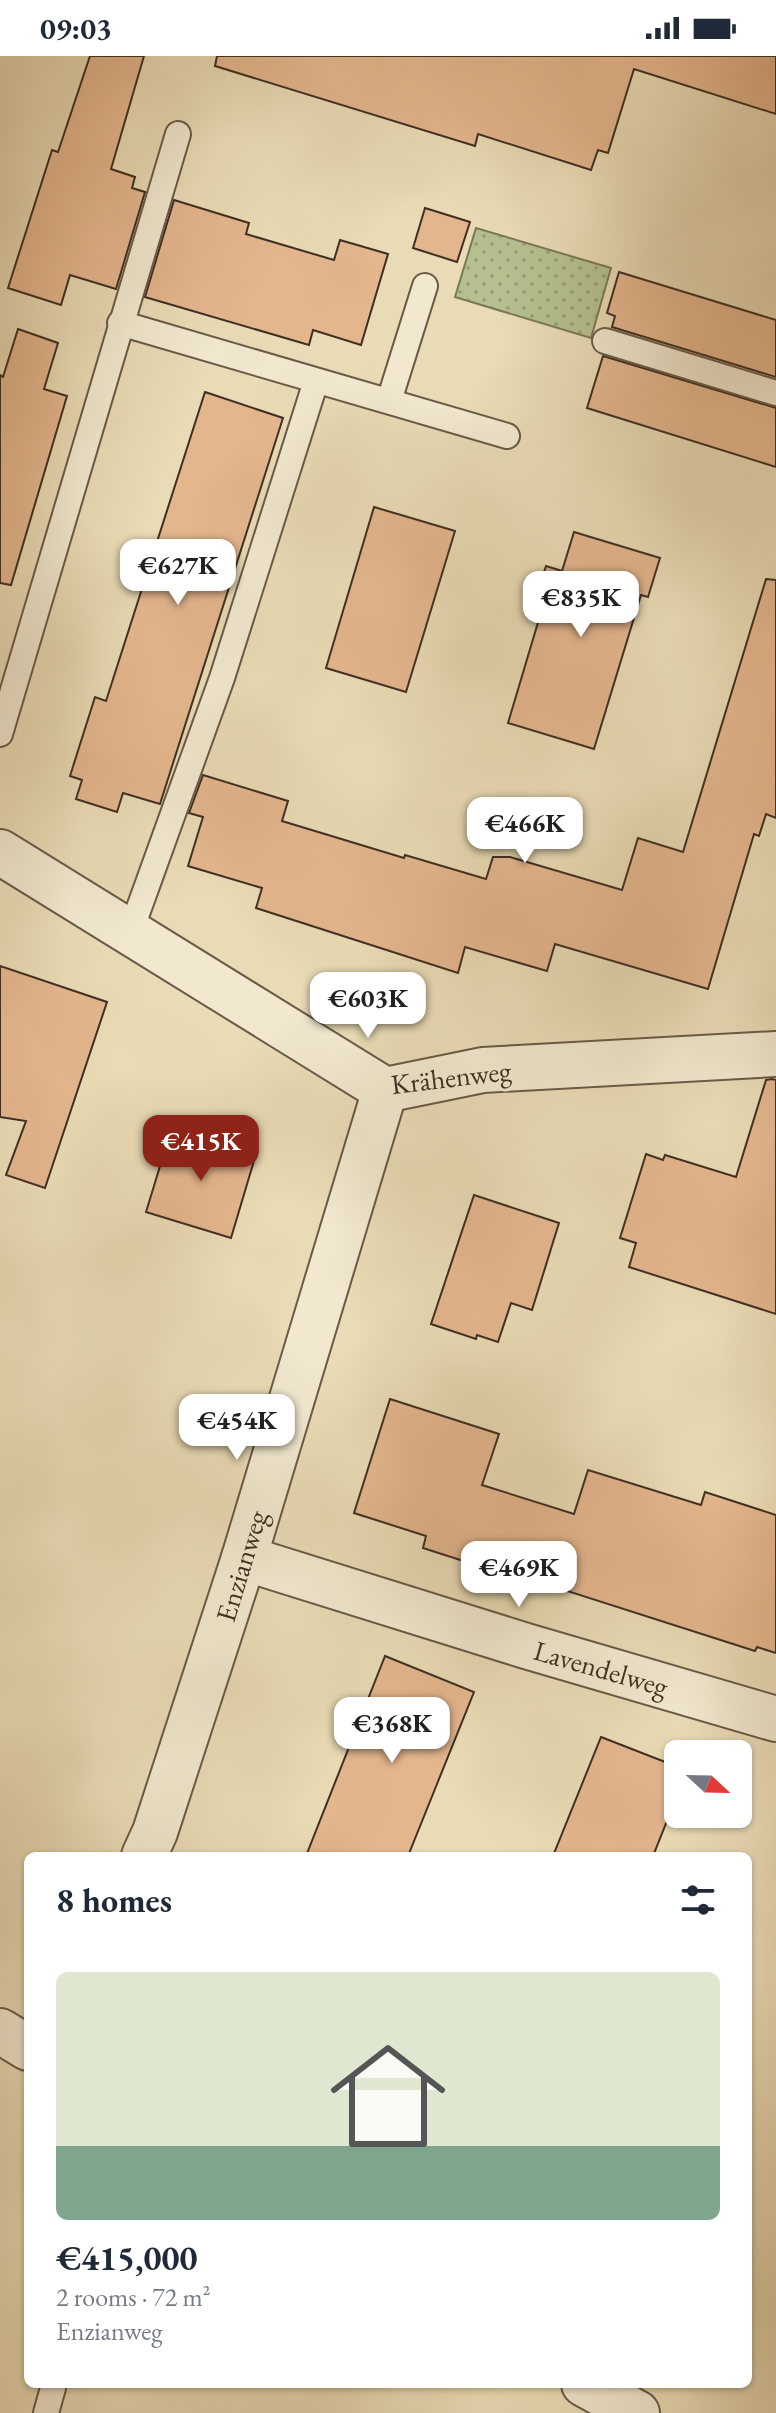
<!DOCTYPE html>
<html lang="en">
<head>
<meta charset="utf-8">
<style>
  :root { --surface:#fff; --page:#f6f6f7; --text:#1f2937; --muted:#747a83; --line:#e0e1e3; --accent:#8f2418 }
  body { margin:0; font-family:"EB Garamond",serif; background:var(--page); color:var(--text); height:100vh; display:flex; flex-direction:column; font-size:30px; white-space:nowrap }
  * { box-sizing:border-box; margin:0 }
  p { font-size:26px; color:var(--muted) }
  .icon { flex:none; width:44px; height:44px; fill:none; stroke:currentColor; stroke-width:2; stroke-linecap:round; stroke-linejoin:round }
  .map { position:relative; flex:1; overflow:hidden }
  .details { position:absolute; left:24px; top:1796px; width:728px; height:536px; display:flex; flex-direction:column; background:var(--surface); border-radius:12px; box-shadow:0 2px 6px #0004 }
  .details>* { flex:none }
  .needle { width:52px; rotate:112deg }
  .controls { position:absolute; left:664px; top:1684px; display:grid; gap:16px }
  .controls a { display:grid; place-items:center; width:88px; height:88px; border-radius:12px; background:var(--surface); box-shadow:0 2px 6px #0004; font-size:40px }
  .price { position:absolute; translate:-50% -68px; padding:0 18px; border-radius:16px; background:#fff; color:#222; font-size:26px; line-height:52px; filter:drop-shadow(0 2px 4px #0008) }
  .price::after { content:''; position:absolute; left:50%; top:48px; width:24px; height:18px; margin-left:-12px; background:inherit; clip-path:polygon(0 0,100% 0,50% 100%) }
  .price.active { background:var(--accent); color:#fff }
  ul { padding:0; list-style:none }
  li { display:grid; align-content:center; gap:16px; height:424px; padding:0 32px }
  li+li { border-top:2px solid var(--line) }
  li span { display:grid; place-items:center; height:248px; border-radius:12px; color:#555 }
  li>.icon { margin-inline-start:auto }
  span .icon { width:144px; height:144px; fill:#fffc; stroke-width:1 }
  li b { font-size:34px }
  h2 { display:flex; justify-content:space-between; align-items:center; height:96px; padding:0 32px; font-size:34px }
  .status { display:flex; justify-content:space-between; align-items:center; height:56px; padding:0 40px; background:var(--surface); direction:ltr }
  .status svg { height:22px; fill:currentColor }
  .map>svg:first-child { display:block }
  .green { fill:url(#green-dots); stroke:#7a7858; stroke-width:2 }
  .building { fill:#e4b68e; stroke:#3f2f23; stroke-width:2 }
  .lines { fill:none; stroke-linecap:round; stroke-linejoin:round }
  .service-casing { stroke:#6a5a48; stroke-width:28 }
  .minor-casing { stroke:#6a5a48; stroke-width:48 }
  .service { stroke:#f1e8cf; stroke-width:24 }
  .minor { stroke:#f1e8cf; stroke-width:44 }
  .labels { text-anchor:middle; stroke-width:6; stroke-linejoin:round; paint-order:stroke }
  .street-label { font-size:28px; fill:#3f2f23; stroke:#f1e8cf }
</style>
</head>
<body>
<div class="status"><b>09:03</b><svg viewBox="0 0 49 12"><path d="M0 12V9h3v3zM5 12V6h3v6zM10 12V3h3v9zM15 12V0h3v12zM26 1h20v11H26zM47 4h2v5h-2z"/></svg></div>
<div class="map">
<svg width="776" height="2357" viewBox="0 0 776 2357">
  <defs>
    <pattern id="green-dots" width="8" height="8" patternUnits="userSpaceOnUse" patternTransform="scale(2)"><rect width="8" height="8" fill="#b5c08e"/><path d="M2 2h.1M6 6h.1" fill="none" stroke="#959c74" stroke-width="1.8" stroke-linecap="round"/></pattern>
  </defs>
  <rect width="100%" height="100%" fill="#e9dbb5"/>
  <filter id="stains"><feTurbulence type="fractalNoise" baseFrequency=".0025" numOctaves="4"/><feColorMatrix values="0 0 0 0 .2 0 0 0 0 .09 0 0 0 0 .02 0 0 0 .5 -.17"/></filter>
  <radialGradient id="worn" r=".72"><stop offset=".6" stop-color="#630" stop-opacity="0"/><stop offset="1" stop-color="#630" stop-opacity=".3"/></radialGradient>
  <!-- green -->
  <path class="green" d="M476,172L611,212L591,282L455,241Z"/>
  <!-- building -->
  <g class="building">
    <path d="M90,0H144L111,113L135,121L132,132L145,136L116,233L70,219L61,249L8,232L52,94L58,96Z"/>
    <path d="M217,0H776V58L634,13L608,97L598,94L591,114L478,78L475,90L215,10Z"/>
    <path d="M174,144L249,167L246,178L334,204L340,184L388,198L361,289L313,274L309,289L145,241Z"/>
    <path d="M425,152L470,166L457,206L413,192Z"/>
    <path d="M619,216L776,264V321L612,271L615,260L607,257Z"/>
    <path d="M18,273L58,287L44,333L67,340L11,529L0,527V319L3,321Z"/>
    <path d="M603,300L776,352V411L587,352Z"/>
    <path d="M205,336L283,362L160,748L123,737L117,756L76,743L82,724L70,720L95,641L106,645Z"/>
    <path d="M374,451L455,475L406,636L326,612Z"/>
    <path d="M574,476L660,502L648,541L641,539L594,693L508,667L542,553L533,551L546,510L562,515Z"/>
    <path d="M766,523L776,524V762L766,758L759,780L754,778L708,933L555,888L547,915L465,891L458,917L256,852L262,832L188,810L203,761L189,757L203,719L288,745L282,765L404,802L405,799L486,823L493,801H510L622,834L638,782L683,796Z"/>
    <path d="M0,910L107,946L45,1132L6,1119L26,1065L0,1061Z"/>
    <path d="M772,1023L776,1024V1258L629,1211L636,1187L620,1182L646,1098L663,1104L665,1099L736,1121L766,1024Z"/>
    <path d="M172,1071L256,1098L231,1182L146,1156Z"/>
    <path d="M474,1139L559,1167L532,1254L511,1247L498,1286L477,1279L476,1283L431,1268Z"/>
    <path d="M390,1343L499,1378L482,1429L574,1458L588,1414L701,1449L705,1436L776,1459V1597L757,1591L755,1595L480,1507L479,1510L423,1492L426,1480L354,1457Z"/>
    <path d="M385,1600L474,1636L437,1728L408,1800H306Z"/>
    <path d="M601,1681L678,1711V1737L653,1800H553Z"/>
  </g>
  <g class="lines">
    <!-- service casing -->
    <g class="service-casing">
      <g id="service">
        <path d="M120,267L507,380"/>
        <path d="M605,285L776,337"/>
        <path d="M389,345L425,230"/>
        <path d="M0,678L178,78"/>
        <path d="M130,877L222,622L316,325"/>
        <path d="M46,2357L53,2332"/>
      </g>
    </g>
    <!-- minor casing -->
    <g class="minor-casing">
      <g id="minor">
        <path d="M0,796L385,1034L483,1014L776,998"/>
        <path d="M244,1502L526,1590L776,1663"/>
        <path d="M144,1800L155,1776L244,1502L385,1034"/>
        <path d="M0,1975L28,1992"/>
        <path d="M584,2328L637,2357"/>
      </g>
    </g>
    <!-- service -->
    <use href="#service" class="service"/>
    <!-- minor -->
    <use href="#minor" class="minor"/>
  </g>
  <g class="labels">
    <!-- street labels -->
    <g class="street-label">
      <text transform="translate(451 1021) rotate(-7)" y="10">Krähenweg</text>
      <text transform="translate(241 1510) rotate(-73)" y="10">Enzianweg</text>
      <text transform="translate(601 1612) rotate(16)" y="10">Lavendelweg</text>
    </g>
  </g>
  <rect width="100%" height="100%" filter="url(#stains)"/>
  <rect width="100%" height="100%" fill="url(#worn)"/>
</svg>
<div class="controls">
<a><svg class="needle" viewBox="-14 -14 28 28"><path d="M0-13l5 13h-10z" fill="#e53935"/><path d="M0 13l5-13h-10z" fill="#747a83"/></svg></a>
</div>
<b class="price" style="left:178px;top:551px">€627K</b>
<b class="price" style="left:581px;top:583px">€835K</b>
<b class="price" style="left:525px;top:809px">€466K</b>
<b class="price" style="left:368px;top:984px">€603K</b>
<b class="price active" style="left:201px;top:1127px">€415K</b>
<b class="price" style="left:237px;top:1406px">€454K</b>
<b class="price" style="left:519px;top:1553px">€469K</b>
<b class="price" style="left:392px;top:1709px">€368K</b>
<section class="details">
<h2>8 homes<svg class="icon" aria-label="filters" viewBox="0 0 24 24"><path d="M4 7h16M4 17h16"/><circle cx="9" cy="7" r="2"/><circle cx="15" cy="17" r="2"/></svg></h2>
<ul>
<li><span style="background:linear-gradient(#dfe7d0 70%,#7fa58c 0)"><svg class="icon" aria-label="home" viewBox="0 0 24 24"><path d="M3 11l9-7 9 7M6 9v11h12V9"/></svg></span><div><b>€415,000</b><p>2 rooms · 72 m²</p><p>Enzianweg</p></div></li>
</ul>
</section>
</div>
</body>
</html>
